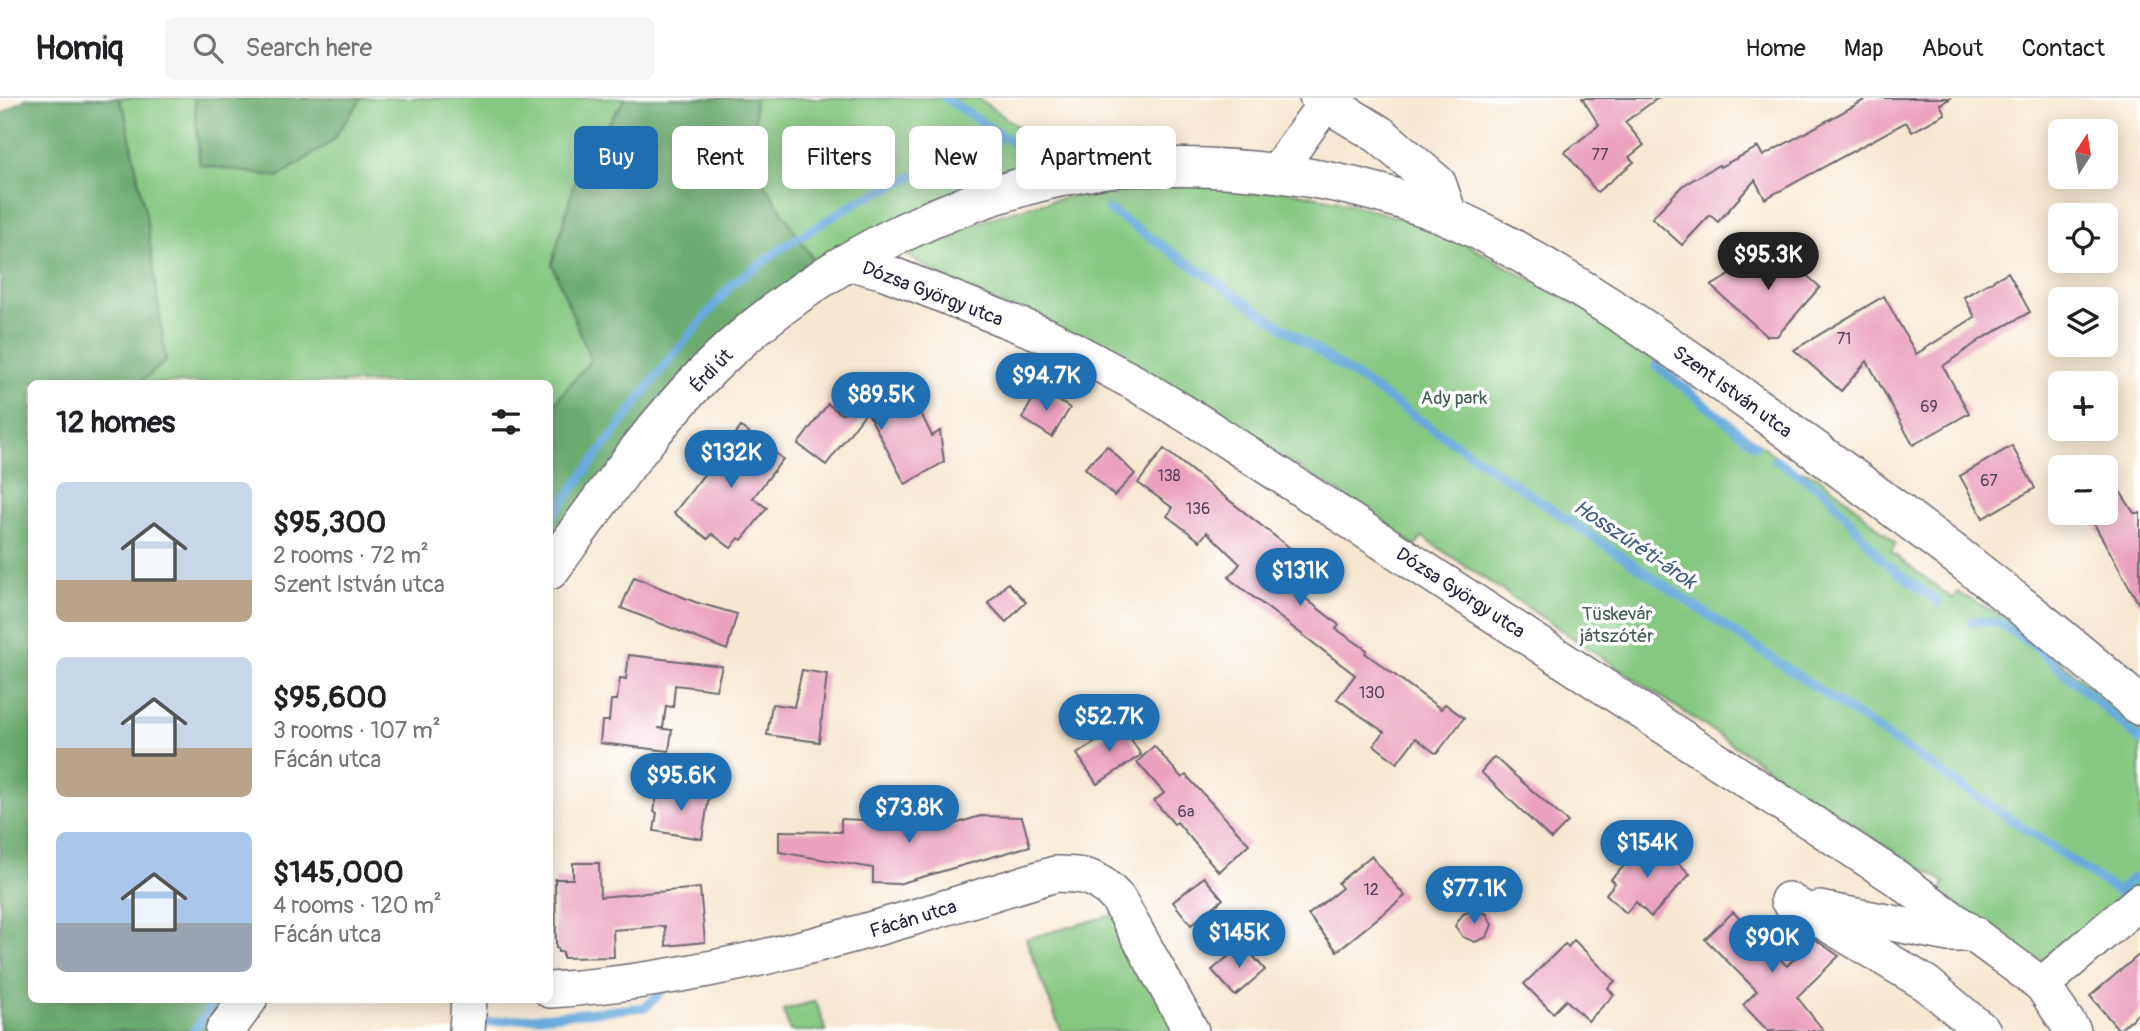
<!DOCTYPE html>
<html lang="en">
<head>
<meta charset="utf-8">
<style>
  :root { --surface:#fff; --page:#f6f6f6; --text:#202124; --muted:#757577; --line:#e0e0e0; --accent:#1f6fb2 }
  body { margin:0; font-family:Pangolin,sans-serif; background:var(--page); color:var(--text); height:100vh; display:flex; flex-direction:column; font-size:26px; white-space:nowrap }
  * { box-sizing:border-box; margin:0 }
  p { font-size:23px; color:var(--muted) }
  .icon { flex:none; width:38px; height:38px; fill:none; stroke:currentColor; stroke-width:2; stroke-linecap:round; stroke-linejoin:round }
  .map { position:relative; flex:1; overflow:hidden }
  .sheet { position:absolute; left:28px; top:282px; width:525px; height:623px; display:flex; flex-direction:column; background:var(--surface); border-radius:10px; box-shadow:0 4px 18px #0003 }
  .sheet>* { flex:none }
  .top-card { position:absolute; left:574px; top:28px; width:665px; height:63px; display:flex; gap:14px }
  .needle { width:46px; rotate:12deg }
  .fabs { position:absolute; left:2048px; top:21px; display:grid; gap:14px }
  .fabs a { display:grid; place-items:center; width:70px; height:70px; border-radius:10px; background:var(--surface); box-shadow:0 4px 18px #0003; font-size:35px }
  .price { position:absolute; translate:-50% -60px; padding:0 16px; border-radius:24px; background:var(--accent); color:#fff; font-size:23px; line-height:46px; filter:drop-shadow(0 2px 4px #0008) }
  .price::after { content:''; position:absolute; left:50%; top:42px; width:21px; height:16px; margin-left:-10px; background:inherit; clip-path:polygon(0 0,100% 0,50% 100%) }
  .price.current { background:#222; color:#fff }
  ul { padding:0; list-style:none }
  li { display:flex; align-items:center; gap:21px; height:175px; padding:0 28px }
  li span { display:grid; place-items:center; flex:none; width:196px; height:140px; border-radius:10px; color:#555 }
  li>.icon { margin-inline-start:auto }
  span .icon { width:84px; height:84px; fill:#fffc; stroke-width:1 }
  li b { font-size:30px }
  h2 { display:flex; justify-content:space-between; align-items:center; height:84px; padding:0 28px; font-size:30px }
  .pill { padding:0 24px; border-radius:10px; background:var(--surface); box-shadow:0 4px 18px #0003; font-size:24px; line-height:63px }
  .pill.current { background:var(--accent); color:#fff }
  header { display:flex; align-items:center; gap:42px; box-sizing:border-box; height:98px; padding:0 35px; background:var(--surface); border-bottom:2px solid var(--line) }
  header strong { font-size:33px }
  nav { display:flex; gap:38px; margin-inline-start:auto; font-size:24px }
  .search { width:490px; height:63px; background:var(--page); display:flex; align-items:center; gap:18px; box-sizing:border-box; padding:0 24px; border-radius:10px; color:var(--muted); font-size:26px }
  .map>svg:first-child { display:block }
  .green { fill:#86c881; stroke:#54755e; stroke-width:2 }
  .forest { fill:#6cac6f; stroke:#476755; stroke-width:2 }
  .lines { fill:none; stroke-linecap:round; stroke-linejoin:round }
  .stream { stroke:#67aadc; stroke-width:9 }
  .building { fill:#eaa1be }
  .street-casing { stroke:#6c6770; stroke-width:38 }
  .secondary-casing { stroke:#6c6770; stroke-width:41 }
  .street { stroke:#fff; stroke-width:35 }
  .secondary { stroke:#fff; stroke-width:38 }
  .labels { text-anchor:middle; stroke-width:7; stroke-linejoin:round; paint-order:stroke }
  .number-label { font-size:16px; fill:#54425c }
  .street-label { font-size:19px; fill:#22223b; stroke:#fff }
  .park-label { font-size:19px; fill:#455c54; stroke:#fff }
  .water-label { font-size:21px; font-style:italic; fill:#415f83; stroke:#fff }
</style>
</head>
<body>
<header>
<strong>Homiq</strong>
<div class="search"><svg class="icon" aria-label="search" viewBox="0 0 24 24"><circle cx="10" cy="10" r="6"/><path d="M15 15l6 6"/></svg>Search here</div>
<nav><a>Home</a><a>Map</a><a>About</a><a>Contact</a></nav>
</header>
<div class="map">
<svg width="2140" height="933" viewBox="0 0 2140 933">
  <rect width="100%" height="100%" fill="#fff"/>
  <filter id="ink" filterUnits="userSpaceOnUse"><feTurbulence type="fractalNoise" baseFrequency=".0143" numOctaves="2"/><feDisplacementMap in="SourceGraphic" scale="14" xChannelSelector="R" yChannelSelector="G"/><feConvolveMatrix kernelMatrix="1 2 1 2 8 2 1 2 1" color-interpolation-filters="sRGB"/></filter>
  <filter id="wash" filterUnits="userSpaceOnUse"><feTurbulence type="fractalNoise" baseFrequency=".00686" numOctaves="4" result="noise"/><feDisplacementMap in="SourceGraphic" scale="28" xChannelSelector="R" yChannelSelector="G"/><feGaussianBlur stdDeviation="1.57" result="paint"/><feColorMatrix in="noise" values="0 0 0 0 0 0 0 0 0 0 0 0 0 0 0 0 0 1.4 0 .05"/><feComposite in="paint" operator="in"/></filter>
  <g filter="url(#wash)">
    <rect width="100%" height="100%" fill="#f6e7d1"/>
    <!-- green -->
    <g class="green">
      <path d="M118,0H194L200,67L330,45L362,0H626L580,64L552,166L591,262L550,310V285H139L166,263L125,14Z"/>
      <path d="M754,0H978L1067,64L816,166L758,76Z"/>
      <path d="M1159,85L1280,91L1347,105L1404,121L1455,140L1611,226L1715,314L1794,371L1817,378L1848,402L1896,446L1891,454L1953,501L1957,494L2014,524L2140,631V784L2057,859L2042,862L2029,859L1940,795L1944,784L1921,769L1919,771L1422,439L1416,448L1334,391L1139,272L940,177L905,156C985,115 1070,94 1159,85Z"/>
      <path d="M1134,811L1200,933H1061L1026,841Z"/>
      <path d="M816,903L826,933H790L783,912Z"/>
    </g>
    <!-- forest -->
    <g class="forest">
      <path d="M27,0H118L125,14L147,123L166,263L139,285H32V901H232L210,933H0V17Z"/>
      <path d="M194,0H362L330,45L278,79L200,67Z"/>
      <path d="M626,0H754L758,76L816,166L550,444V310L591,262L552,166L580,64Z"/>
    </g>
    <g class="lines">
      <!-- stream -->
      <g class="stream">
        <path d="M945,0L1022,51"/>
        <path d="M1108,111L2118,794L2129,804"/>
        <path d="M1656,267L1755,347"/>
        <path d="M1775,361L1828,396L1882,462"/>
        <path d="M550,421L665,267L732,186L785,148L860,102L1003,39"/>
        <path d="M1889,468L1938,504"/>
        <path d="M1973,523L1998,524L2033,547L2140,642"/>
        <path d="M2118,794L2132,780"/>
        <path d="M487,924L646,909L666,889"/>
        <path d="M194,933L216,901"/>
      </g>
    </g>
    <g id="blocks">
      <!-- building -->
      <g class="building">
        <path d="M1582,0H1658L1625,24L1644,47L1629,59L1634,64L1597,94L1565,54L1599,27Z"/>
        <path d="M1868,0H1951L1940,6L1945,16L1912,34L1906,24L1765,101L1755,82L1718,124L1710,117L1682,147L1652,120L1682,88L1719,67L1720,69L1758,49L1763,58Z"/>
        <path d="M1776,150L1820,189L1777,238H1767L1711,188Z"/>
        <path d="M2008,174L2030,214L1983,240L1943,268L1969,315L1913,347L1867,263L1841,293L1794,252L1884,198L1916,256L1975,219L1964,199Z"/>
        <path d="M906,284L932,338L940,333L944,364L905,386L867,313L826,367L798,346L828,306L841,316Z"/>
        <path d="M1039,291L1070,310L1052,339L1022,320Z"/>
        <path d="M741,329L783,361L753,400L767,410L742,442L739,440L731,450L712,436L708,441L674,415Z"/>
        <path d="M1107,348L1135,376L1114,398L1085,370Z"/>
        <path d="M2012,348L2035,390L1983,420L1960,378Z"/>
        <path d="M1164,351L1305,462L1286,485L1339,527L1336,531L1367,552L1365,555L1441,611L1445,606L1464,620L1438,654L1435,655L1416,640L1397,665L1374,647L1384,634L1337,601L1355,577L1231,482L1229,479L1240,466L1207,434L1200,443L1167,418L1173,410L1138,385Z"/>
        <path d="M2105,370L2134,415H2140V508L2088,415H2105Z"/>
        <path d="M634,479L695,504L737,516L727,552L621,510Z"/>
        <path d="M1008,485L1026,504L1006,524L988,505Z"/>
        <path d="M629,557L722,568L716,592L675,587L673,609L666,608L663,630H658L672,632L669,653L600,645L602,623H609L611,602H617L620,580L626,581Z"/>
        <path d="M802,572L827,576L819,644L767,637L772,606L794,609Z"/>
        <path d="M1122,627L1141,657L1097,686L1077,656Z"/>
        <path d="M1154,648L1182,680L1186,677L1249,746L1219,774L1177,724L1174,726L1154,703L1164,695L1137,664Z"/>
        <path d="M1494,659L1568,724L1551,741L1481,674Z"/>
        <path d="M658,690L709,698L702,741L654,733L657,715L654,714Z"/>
        <path d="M932,716L936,732L980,718L1022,719L1030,748L898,786L873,785V770L779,754V733L841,734V721L906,724Z"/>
        <path d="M1649,743L1661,753L1663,751L1690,776L1651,819L1636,804L1626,815L1606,796L1615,785L1611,781Z"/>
        <path d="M1371,758L1405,798L1337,853L1308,817L1342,790L1338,785Z"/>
        <path d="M573,765H599L600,799L700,790L705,844L666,848L665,828L613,832L614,859L563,860V854H558V850H556L555,781H573Z"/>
        <path d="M1204,779L1223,801L1191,827L1173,804Z"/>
        <path d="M1475,811L1487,816L1492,827L1487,839L1475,844L1463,839L1455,828L1463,816Z"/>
        <path d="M1733,814L1787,868L1814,841L1839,858L1797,899L1824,933H1768L1743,907L1757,893L1705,841Z"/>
        <path d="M1574,842L1615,883L1608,890L1614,897L1588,923L1566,902L1553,915L1524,886L1565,846L1568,849Z"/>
        <path d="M1243,846L1265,872L1235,898L1212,872Z"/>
        <path d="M2140,856V914L2119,932L2090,898Z"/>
      </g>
    </g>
  </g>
  <g filter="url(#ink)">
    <use href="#blocks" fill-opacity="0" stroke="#6c6770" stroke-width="2"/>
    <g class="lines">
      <!-- street casing -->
      <g class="street-casing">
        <g id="street">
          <path d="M1277,73L1329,0"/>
          <path d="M847,164L885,174L1047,238L1135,285L1199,324L1898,781L2042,887L2073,933"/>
          <path d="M1788,802L1927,886L1983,933"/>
          <path d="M1819,811L1949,836H1974"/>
          <path d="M2042,887L2140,803"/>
          <path d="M550,892C723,881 890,827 1055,776C1086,777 1096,777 1118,801L1191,933"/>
          <path d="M467,933L469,901"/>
        </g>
      </g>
      <!-- secondary casing -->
      <g class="secondary-casing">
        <g id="secondary">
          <path d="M1319,0L1380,37L1437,86L1448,118"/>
          <path d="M550,472C605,396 661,314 731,250C833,158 961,95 1097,72C1125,67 1155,69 1183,69C1273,70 1361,84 1445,117C1484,133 1520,154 1555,175C1638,224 1716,279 1793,336C1912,423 2031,510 2140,608"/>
          <path d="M225,933L248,901"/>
        </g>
      </g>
      <!-- street -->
      <use href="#street" class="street"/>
      <!-- secondary -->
      <use href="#secondary" class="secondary"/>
    </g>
  </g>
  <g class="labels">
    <!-- number labels -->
    <g class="number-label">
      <text x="1600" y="62">77</text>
      <text x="1844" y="246">71</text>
      <text x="1929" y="314">69</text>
      <text x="1169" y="383">138</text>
      <text x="1989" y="388">67</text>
      <text x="1198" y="416">136</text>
      <text x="1372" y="600">130</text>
      <text x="1186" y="719">6a</text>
      <text x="1371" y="797">12</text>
    </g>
    <!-- street labels -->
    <g class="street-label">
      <text transform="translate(933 195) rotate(21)" y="7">Dózsa György utca</text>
      <text transform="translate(711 272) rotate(-46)" y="7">Érdi út</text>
      <text transform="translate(1733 293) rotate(36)" y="7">Szent István utca</text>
      <text transform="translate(1461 494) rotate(33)" y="7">Dózsa György utca</text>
      <text transform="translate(913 820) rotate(-17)" y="7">Fácán utca</text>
    </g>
    <!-- park labels -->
    <g class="park-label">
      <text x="1454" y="306">Ady park</text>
      <text x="1617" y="522">Tüskevár<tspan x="1617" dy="22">játszótér</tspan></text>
    </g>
    <!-- water labels -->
    <g class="water-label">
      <text transform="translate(1635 446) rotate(34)" y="7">Hosszúréti-árok</text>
    </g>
  </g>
</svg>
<div class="fabs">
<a><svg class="needle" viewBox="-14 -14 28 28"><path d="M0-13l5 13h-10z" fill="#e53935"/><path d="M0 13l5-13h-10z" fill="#757577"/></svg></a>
<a><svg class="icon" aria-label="locate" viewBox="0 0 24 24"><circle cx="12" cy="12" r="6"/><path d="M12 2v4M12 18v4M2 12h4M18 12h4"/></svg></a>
<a><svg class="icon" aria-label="layers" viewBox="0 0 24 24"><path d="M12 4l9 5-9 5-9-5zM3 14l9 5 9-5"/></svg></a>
<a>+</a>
<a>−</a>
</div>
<b class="price current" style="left:1768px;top:194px">$95.3K</b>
<b class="price" style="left:1046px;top:315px">$94.7K</b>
<b class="price" style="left:881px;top:334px">$89.5K</b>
<b class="price" style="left:731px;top:392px">$132K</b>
<b class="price" style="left:1300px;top:510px">$131K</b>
<b class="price" style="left:1109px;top:656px">$52.7K</b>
<b class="price" style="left:681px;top:715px">$95.6K</b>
<b class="price" style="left:909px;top:747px">$73.8K</b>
<b class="price" style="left:1647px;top:782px">$154K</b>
<b class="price" style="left:1474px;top:828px">$77.1K</b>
<b class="price" style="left:1239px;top:872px">$145K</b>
<b class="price" style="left:1772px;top:877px">$90K</b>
<div class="top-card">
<a class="pill current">Buy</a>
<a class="pill">Rent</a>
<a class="pill">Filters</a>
<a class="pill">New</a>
<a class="pill">Apartment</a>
</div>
<section class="sheet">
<h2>12 homes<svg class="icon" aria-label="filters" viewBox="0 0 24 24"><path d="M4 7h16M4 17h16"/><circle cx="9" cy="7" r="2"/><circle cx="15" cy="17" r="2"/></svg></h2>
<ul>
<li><span style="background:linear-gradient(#c9d6e8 70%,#b9a48a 0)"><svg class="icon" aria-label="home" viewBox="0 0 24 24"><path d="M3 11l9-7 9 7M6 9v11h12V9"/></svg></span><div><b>$95,300</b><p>2 rooms · 72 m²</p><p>Szent István utca</p></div></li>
<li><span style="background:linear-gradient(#c9d6e8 65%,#b9a48a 0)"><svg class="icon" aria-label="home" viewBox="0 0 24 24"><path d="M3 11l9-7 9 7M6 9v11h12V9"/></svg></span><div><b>$95,600</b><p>3 rooms · 107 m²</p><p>Fácán utca</p></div></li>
<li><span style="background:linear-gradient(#a9c7e8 65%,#9aa5b1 0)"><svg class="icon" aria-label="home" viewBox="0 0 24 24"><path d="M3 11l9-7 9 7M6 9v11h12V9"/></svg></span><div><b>$145,000</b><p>4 rooms · 120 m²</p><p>Fácán utca</p></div></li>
</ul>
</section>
</div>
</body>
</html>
